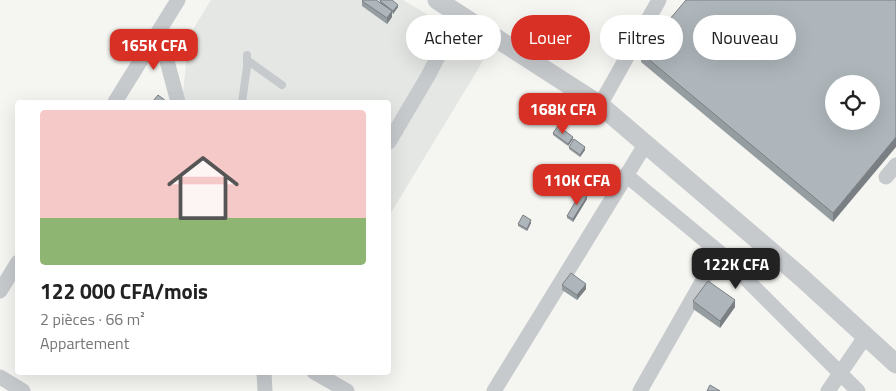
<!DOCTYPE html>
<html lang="fr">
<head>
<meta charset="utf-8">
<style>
  :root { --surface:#fff; --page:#f2f2f2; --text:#222; --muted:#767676; --accent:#d93025 }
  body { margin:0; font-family:"Titillium Web",sans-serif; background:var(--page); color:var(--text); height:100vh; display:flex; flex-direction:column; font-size:19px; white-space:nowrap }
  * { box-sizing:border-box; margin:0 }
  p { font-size:16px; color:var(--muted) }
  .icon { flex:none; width:28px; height:28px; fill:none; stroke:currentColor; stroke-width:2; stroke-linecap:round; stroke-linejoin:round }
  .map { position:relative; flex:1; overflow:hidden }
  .panel { position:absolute; left:15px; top:100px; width:376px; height:275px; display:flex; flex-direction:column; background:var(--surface); border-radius:5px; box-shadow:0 5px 20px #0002 }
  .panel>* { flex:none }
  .top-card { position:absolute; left:406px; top:15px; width:414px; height:45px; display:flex; gap:10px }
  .buttons { position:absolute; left:825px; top:75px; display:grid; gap:10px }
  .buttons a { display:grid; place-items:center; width:55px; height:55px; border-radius:50%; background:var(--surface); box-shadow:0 5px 20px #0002; font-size:25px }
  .price { position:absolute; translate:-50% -42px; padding:0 11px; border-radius:10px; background:var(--accent); color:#fff; font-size:16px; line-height:32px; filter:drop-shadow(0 1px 2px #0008) }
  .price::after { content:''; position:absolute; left:50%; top:30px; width:15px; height:11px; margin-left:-8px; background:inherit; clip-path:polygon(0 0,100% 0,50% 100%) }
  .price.active { background:#222; color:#fff }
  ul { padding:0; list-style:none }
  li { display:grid; align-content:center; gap:10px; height:265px; padding:0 25px }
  li span { display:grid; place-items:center; height:155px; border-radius:5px; color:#555 }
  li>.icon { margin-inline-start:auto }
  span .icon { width:90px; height:90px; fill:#fffc; stroke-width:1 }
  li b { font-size:21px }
  .pill { padding:0 18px; border-radius:22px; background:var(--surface); box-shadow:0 5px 20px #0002; font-size:18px; line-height:45px }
  .pill.active { background:var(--accent); color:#fff }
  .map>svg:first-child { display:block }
  .built { fill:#e5e7e4 }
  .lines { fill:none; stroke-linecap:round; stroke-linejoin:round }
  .service { stroke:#c7cacd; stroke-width:8 }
  .minor { stroke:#c7cacd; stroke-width:15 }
  .tertiary { stroke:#c7cacd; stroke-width:19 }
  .wall { fill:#969da1 }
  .shaded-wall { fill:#7a7f83 }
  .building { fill:#aeb6bb; stroke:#7a7f83; fill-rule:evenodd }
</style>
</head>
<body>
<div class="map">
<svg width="896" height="391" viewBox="0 0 896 391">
  <rect width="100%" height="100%" fill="#f5f5f1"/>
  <!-- built -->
  <path class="built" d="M211,0H403L489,51L389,216V102H182L189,36Z"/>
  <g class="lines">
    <!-- service -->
    <g class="service">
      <path d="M247,60L282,85"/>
      <path d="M242,102L247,67V55"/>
    </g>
    <!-- minor -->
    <g class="minor">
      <path d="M159,31L178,102"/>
      <path d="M115,102L178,0"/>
      <path d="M600,105L659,0"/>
      <path d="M389,142L428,76L460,14"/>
      <path d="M626,175L719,252L858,391"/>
      <path d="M886,177L896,165"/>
      <path d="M0,291L18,262"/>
      <path d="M264,372L265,391"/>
      <path d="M314,372L347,391"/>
      <path d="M0,377L23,391"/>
      <path d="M494,391L645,145"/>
      <path d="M640,391L719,252"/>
      <path d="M828,391L865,337"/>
    </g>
    <!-- tertiary -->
    <path class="tertiary" d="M437,0L600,105L801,277L896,364"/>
  </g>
  <!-- wall -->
  <g class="wall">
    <path d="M896,0L833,222L641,62V53Z"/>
    <path d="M362,1L380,3V1L398,7L393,14L392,13V17L387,24L362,6Z"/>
    <path d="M553,133L573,139L568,146L553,135Z"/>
    <path d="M569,147L585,150L580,157L569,149Z"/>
    <path d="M587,199L573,222L567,218V216Z"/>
    <path d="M531,223L527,231L518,226V224Z"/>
    <path d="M562,285L586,289L577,300L562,290Z"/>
    <path d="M693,301L735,307L720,328L693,309Z"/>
  </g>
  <!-- shaded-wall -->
  <g class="shaded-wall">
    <path d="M398,5V7L393,14V11Z"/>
    <path d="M392,11V17L387,24V18Z"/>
    <path d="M573,137V139L568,146V144Z"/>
    <path d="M896,137V147L833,222V213Z"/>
    <path d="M585,147V150L580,157V155Z"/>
    <path d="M587,196V199L573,222V219Z"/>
    <path d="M531,220V223L527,231V229Z"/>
    <path d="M586,284V289L577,300V295Z"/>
    <path d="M735,300V307L720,328V321Z"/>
  </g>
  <!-- building -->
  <g class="building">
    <path d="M363,0H376L392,11L387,18L362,1Z"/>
    <path d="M380,0H392L398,5L393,11L380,1Z"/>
    <path d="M686,0H896V137L833,213L641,53ZM834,84H871V121H834Z"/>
    <path d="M158,95L166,101L165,102H155L153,101Z"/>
    <path d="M558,126L573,137L568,144L553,133Z"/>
    <path d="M574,139L585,147L580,155L569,147Z"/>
    <path d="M581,192L587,196L573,219L567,216Z"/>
    <path d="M523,215L531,220L527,229L518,224Z"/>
    <path d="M571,273L586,284L577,295L562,285Z"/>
    <path d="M708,281L735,300L720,321L693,301Z"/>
    <path d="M710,385L720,391H707Z"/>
  </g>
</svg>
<div class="buttons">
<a><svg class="icon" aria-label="locate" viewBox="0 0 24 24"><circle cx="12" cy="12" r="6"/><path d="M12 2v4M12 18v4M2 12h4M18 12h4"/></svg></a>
</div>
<b class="price" style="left:154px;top:71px">165K CFA</b>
<b class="price" style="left:563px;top:135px">168K CFA</b>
<b class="price" style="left:577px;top:206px">110K CFA</b>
<b class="price active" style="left:736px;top:290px">122K CFA</b>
<div class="top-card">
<a class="pill">Acheter</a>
<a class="pill active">Louer</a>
<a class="pill">Filtres</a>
<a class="pill">Nouveau</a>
</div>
<section class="panel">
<ul>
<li><span style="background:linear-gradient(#f6c9c9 70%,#8fb573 0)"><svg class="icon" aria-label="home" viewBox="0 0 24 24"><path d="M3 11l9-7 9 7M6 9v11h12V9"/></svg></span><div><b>122 000 CFA/mois</b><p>2 pièces · 66 m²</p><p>Appartement</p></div></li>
</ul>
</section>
</div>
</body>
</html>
